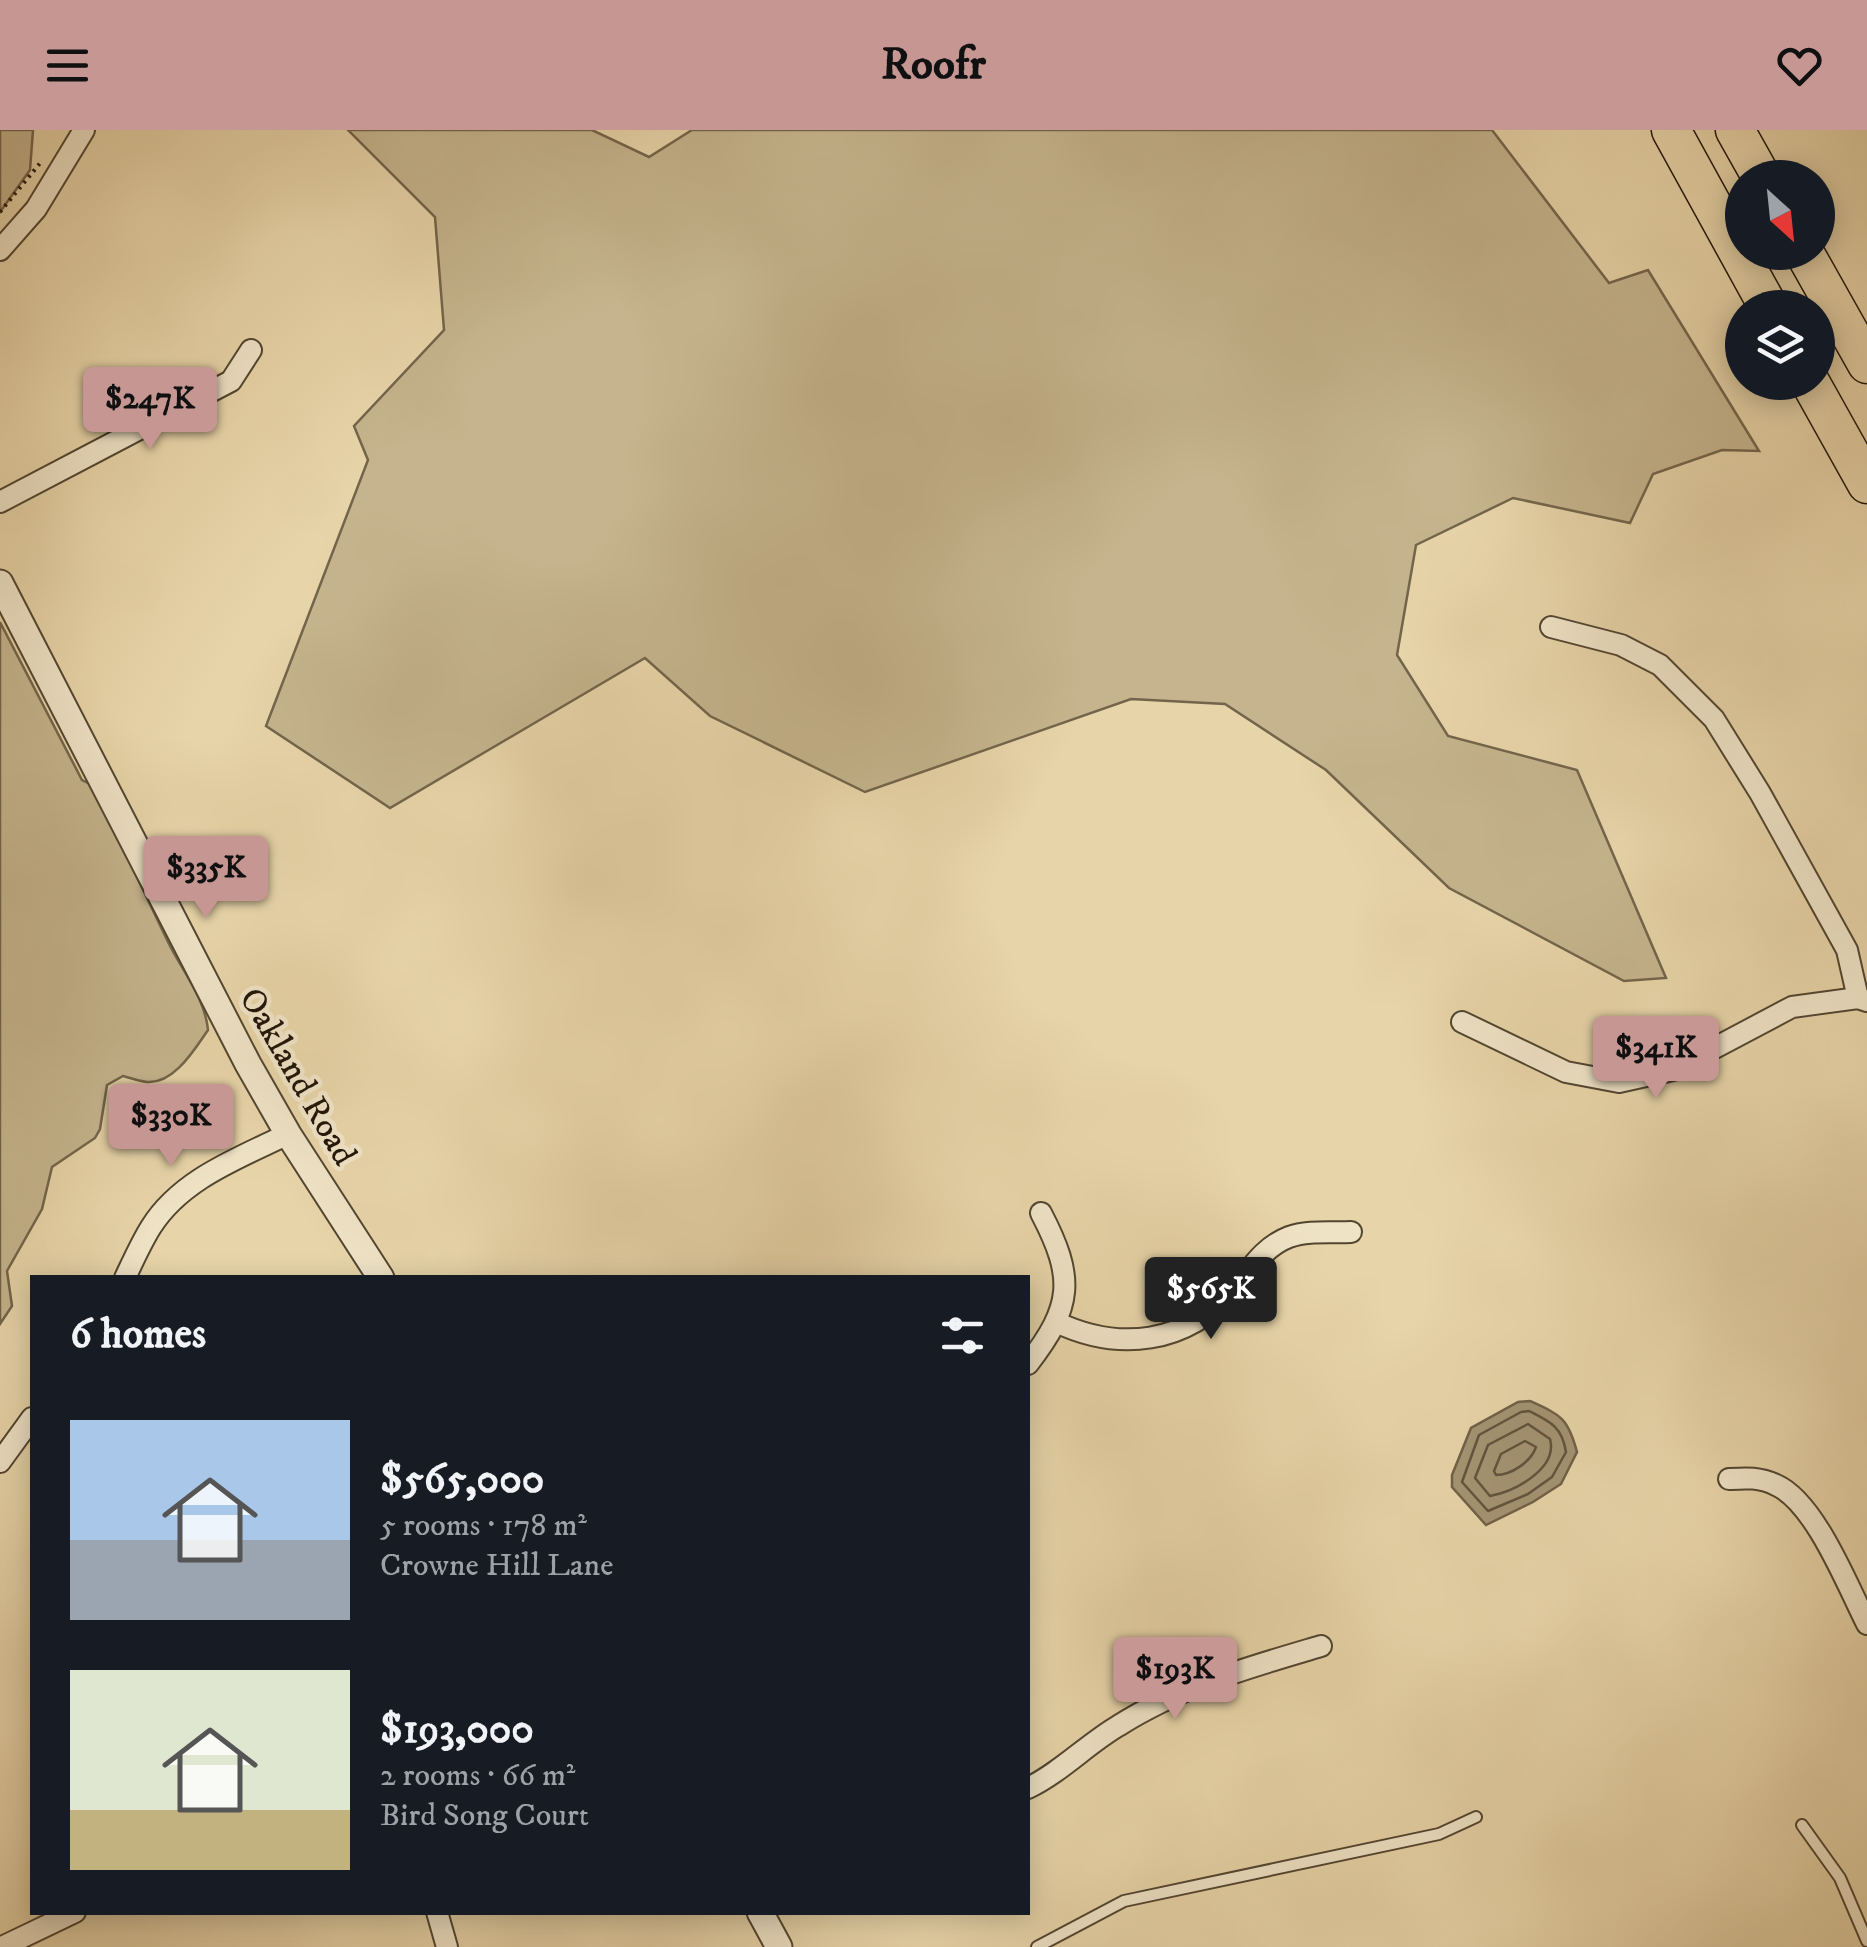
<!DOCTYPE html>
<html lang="en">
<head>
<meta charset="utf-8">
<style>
  :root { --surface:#171b24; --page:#20242c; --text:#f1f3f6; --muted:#9ea1a6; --accent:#c59692 }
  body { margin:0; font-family:"IM FELL DW Pica",serif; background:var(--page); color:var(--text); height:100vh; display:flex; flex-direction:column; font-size:38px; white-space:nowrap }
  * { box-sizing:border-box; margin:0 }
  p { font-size:32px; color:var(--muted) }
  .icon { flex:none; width:55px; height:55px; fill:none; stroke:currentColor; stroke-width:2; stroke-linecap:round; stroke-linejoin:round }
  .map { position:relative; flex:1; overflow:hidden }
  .sheet { position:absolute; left:30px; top:1145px; width:1000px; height:640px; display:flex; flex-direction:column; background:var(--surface); border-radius:0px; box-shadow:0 5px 25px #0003 }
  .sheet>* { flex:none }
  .needle { width:65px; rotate:153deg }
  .buttons { position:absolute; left:1725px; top:30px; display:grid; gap:20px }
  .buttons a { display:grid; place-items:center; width:110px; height:110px; border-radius:50%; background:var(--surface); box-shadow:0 5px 25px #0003; font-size:50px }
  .price { position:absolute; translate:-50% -85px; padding:0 22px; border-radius:10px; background:var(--accent); color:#111; font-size:32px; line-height:65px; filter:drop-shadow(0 2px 5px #0008) }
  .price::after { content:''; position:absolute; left:50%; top:60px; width:30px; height:22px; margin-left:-15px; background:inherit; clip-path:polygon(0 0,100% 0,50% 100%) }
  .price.active { background:#222; color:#fff }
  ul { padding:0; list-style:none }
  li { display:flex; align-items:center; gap:30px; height:250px; padding:0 40px }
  li span { display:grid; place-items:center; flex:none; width:280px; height:200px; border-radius:0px; color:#555 }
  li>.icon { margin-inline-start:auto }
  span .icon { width:120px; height:120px; fill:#fffc; stroke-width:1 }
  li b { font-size:42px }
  h2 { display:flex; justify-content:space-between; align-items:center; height:120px; padding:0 40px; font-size:42px }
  header { display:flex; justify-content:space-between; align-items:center; height:130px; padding:0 40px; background:var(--accent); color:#111; font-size:45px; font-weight:700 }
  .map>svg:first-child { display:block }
  .green { fill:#c5b48d; stroke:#73654b; stroke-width:2.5 }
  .water { fill:#a49372; stroke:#706148; stroke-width:2.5 }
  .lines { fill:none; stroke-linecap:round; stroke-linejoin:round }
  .shore { stroke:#62543e; stroke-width:2.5 }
  .service-casing { stroke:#524631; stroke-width:14 }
  .minor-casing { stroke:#524631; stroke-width:24 }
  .tertiary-casing { stroke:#524631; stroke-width:29 }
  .motorway-casing { stroke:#211609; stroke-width:41 }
  .path { stroke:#211609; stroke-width:4; stroke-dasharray:2.5 5; stroke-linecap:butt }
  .service { stroke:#efe3c6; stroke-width:10 }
  .minor { stroke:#efe3c6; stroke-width:20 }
  .tertiary { stroke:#efe3c6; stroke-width:25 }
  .motorway { stroke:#e7d4a8; stroke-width:38 }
  .labels { text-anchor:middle; stroke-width:9; stroke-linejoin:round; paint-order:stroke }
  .street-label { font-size:35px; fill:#211609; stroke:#efe3c6 }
</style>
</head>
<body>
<header><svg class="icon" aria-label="menu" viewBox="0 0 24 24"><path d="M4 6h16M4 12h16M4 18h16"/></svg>Roofr<svg class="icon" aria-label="heart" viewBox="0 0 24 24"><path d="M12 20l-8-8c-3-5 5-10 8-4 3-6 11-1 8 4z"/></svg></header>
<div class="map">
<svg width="1867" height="1817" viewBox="0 0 1867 1817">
  <rect width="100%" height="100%" fill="#e7d4a8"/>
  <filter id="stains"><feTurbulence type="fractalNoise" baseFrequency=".002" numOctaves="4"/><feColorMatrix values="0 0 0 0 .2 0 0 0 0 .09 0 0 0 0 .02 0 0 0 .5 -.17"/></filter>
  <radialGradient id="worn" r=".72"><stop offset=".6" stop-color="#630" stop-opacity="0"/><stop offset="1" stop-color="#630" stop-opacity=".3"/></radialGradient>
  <!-- green -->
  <g class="green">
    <path d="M0,0H33L30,40L0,82Z"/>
    <path d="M348,0H592L649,27L692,0H1492L1609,153L1648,140L1759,321L1722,320L1653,344L1630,393L1513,368L1416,415L1397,525L1448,606L1577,640L1666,848L1624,851L1449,758L1326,640L1225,574L1131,569L865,662L710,586L645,528L390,678L266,596L368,330L354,296L444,200L435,87Z"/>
    <path d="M0,492L82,650L92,655C119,708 144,762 170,816C184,843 205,869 208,900C194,920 174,954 147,952C139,951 130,948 123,946L107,955L100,999L95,1008L52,1037L42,1079L7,1141L12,1176L0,1194Z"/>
  </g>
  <!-- water -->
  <path class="water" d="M1530,1271C1561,1285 1568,1288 1577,1322L1561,1354L1533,1372L1486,1395L1452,1357V1345L1471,1298L1518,1272Z"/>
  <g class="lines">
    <!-- shore -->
    <g class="shore">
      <path d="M1529,1281C1551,1292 1562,1297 1566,1322L1552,1347L1528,1364L1488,1381L1462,1352L1479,1305L1521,1282Z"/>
      <path d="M1528,1294L1550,1309C1558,1339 1515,1361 1490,1366L1475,1348L1488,1315Z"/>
      <path d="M1525,1311L1536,1317C1531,1332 1511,1345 1496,1345L1494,1341L1501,1324Z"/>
    </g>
    <!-- service casing -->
    <g class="service-casing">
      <g id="service">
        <path d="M1802,1695L1840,1748L1867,1811"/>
        <path d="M1037,1817L1124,1771L1439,1704L1476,1687"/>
      </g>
    </g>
    <!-- minor casing -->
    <g class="minor-casing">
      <g id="minor">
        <path d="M0,120L36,79L84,0"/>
        <path d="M0,372L231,251L251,220"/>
        <path d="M1551,497L1621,515L1660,535L1714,589L1760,663L1847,820L1858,868"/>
        <path d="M1462,892L1566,942L1619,952L1673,940L1792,877L1858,868L1867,871"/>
        <path d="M125,1148C133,1131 141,1113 151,1097C181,1049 239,1028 288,1004"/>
        <path d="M1056,1192C1119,1222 1186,1214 1233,1160C1250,1140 1263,1117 1289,1107C1308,1100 1331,1103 1351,1102"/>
        <path d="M1028,1234C1073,1176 1075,1148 1041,1083"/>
        <path d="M0,1332L32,1288"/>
        <path d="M1729,1349C1746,1348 1760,1347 1776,1355C1815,1372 1848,1457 1867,1494"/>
        <path d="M1028,1658C1061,1642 1086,1615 1118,1596C1181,1556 1250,1537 1321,1516"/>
        <path d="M437,1782L447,1817"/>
        <path d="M2,1817L75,1782"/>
      </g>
    </g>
    <!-- tertiary casing -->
    <g class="tertiary-casing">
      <g id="tertiary">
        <path d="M0,453L248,934L288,1004L381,1148"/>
        <path d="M760,1782L779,1817"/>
      </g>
    </g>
    <!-- motorway casing -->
    <g class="motorway-casing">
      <g id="motorway">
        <path d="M1671,0L1769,178"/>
        <path d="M1735,0L1762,48"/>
        <path d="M1804,122L1867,234"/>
        <path d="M1810,252L1867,354"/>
      </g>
    </g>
    <!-- path -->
    <path class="path" d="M0,82L41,32"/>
    <!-- service -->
    <use href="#service" class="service"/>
    <!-- minor -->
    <use href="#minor" class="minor"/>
    <!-- tertiary -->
    <use href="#tertiary" class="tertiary"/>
    <!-- motorway -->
    <use href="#motorway" class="motorway"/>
  </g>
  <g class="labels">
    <!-- street labels -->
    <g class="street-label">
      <text transform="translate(299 946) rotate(60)" y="12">Oakland Road</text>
    </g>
  </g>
  <rect width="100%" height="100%" filter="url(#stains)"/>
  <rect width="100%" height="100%" fill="url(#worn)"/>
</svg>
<div class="buttons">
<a><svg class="needle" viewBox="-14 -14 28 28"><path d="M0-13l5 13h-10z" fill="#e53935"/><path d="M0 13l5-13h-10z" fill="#9ea1a6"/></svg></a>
<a><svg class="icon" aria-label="layers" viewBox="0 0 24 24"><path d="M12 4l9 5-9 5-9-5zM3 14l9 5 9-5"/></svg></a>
</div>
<b class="price" style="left:150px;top:322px">$247K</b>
<b class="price" style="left:206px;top:791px">$335K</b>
<b class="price" style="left:1656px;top:971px">$341K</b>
<b class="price" style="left:171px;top:1039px">$330K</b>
<b class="price active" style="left:1211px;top:1212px">$565K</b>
<b class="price" style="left:1175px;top:1592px">$193K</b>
<section class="sheet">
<h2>6 homes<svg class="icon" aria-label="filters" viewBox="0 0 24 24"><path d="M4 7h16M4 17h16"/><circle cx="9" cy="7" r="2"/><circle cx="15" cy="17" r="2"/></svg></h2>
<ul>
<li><span style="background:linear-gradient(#a9c7e8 60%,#9aa5b1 0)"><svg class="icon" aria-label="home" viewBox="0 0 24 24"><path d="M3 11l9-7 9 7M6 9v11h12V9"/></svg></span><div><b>$565,000</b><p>5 rooms · 178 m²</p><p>Crowne Hill Lane</p></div></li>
<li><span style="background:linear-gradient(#dfe7d0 70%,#c2b280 0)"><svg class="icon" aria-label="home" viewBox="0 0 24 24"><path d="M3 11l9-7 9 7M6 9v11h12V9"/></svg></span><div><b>$193,000</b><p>2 rooms · 66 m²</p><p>Bird Song Court</p></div></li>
</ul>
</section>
</div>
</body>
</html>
